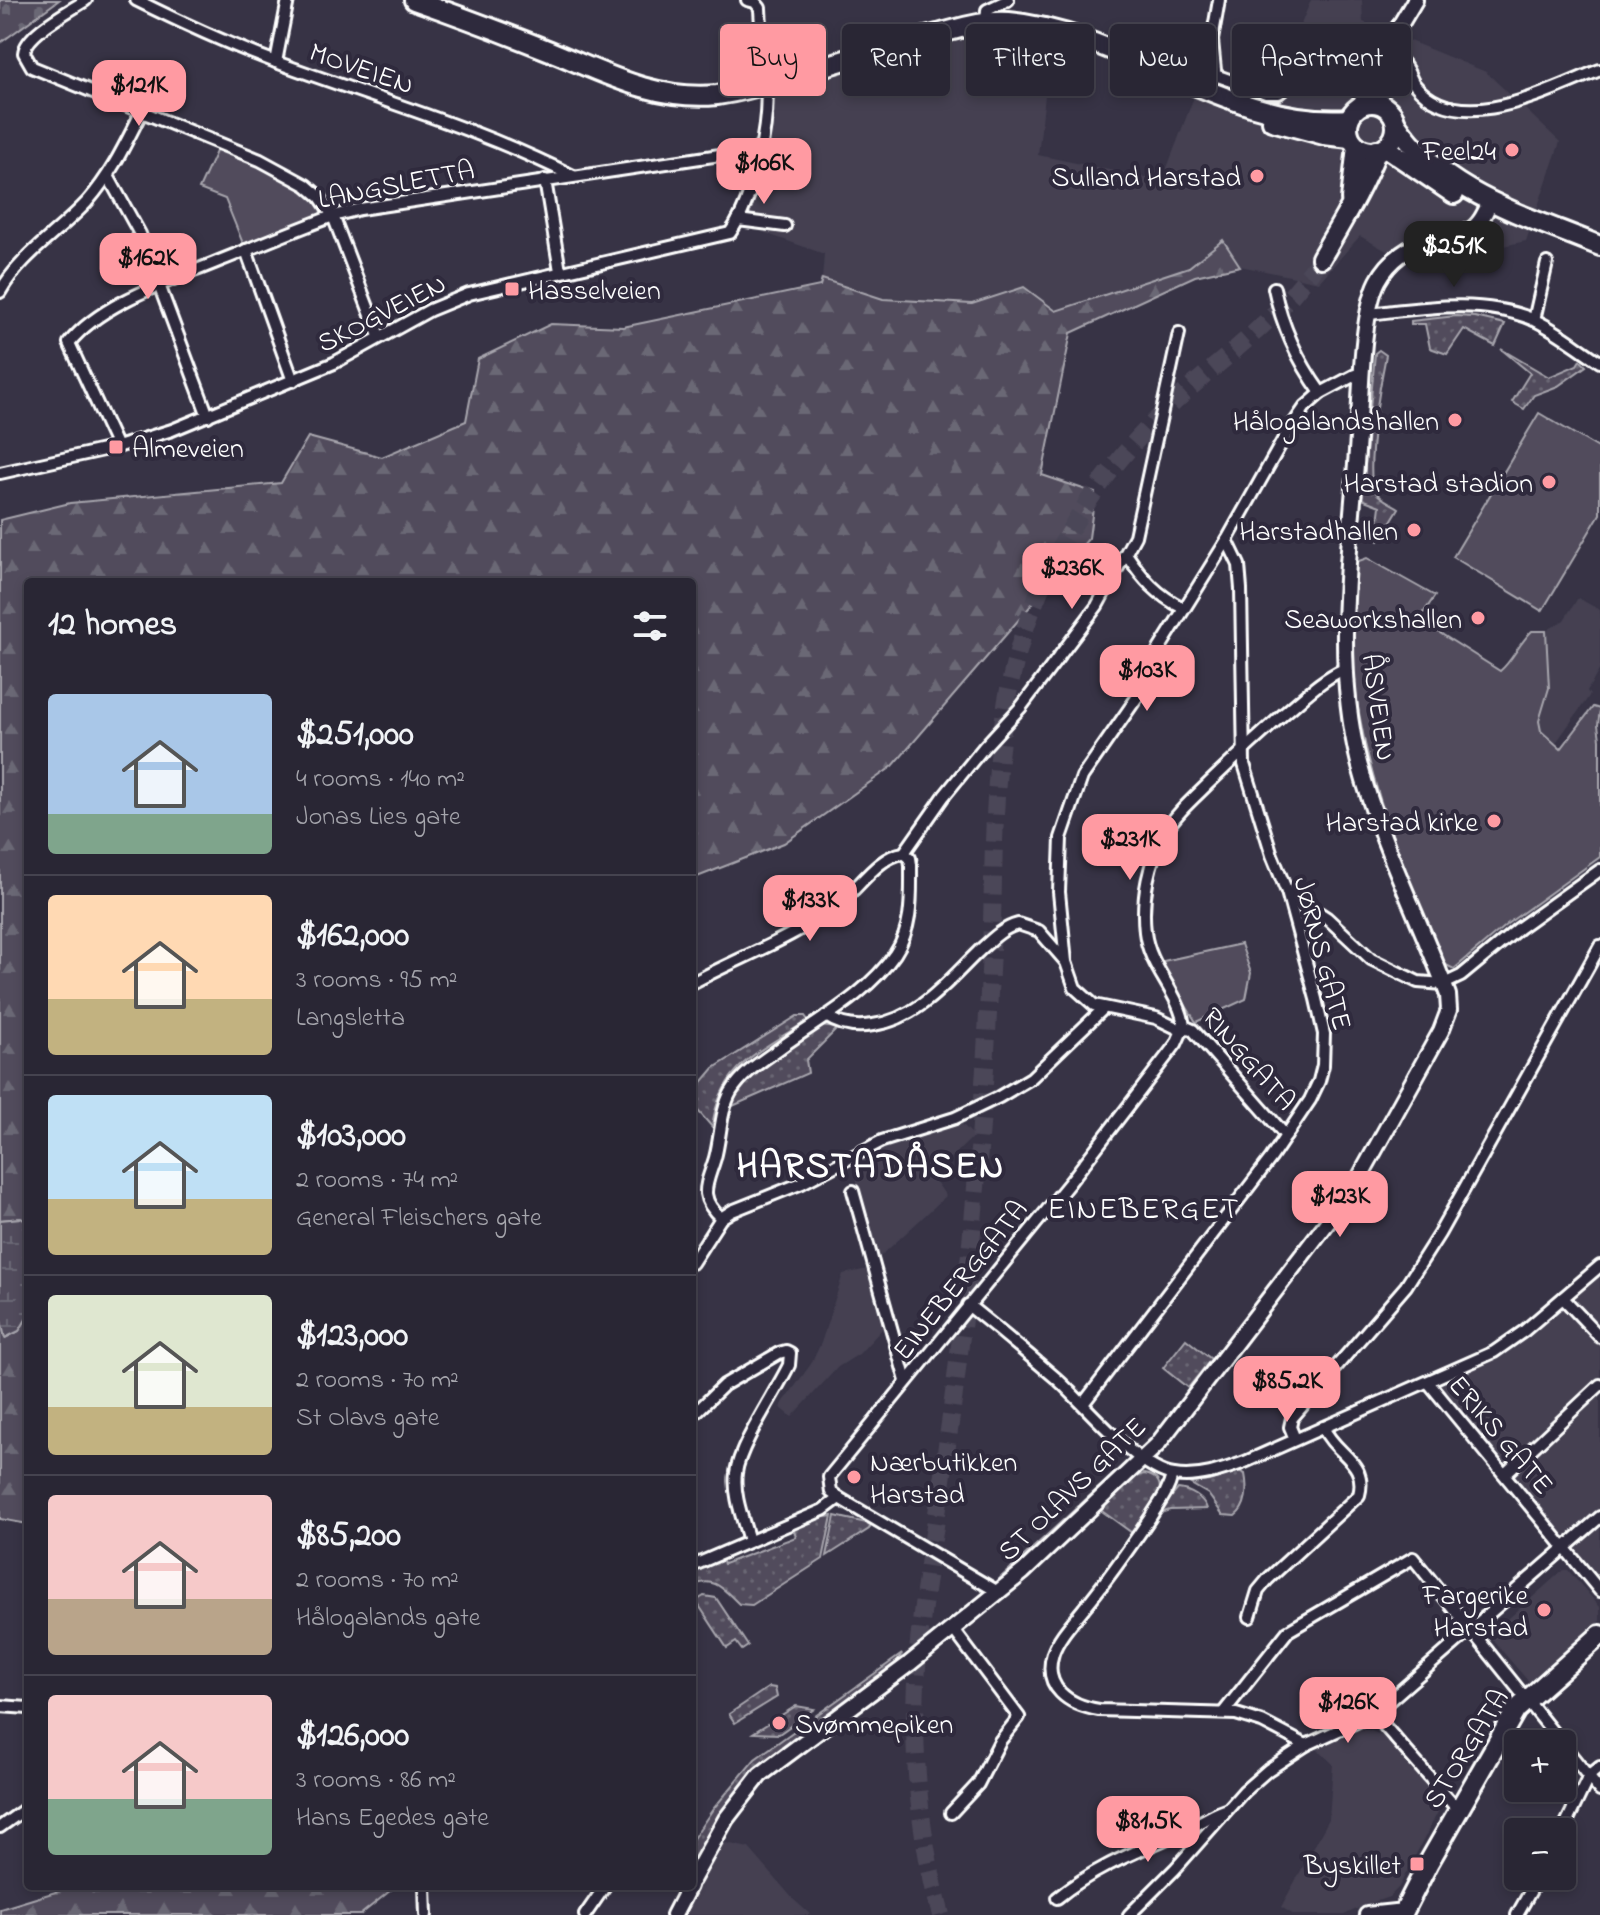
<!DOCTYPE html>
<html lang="en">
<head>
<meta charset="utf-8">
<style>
  :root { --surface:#292634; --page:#312e3c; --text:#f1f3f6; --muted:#a5a5ac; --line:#45434f; --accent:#ff9aa2 }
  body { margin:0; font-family:"Indie Flower",sans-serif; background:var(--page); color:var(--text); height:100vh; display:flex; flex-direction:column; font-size:30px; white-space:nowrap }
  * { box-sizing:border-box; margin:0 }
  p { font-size:26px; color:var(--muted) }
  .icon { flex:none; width:44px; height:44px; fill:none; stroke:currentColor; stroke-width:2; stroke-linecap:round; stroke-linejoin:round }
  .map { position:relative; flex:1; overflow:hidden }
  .panel { position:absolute; left:24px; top:578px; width:672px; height:1312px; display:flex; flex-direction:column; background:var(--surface); border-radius:8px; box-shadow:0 4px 12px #0003,0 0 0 2px var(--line) }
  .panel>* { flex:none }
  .hud { position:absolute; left:720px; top:24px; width:760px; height:72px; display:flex; gap:16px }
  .tools { position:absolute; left:1504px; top:1730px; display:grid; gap:16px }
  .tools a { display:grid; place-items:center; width:72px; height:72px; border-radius:8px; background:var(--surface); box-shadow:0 4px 12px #0003,0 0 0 2px var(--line); font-size:40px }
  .price { position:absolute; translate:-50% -68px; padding:0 18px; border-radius:16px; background:var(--accent); color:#111; font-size:26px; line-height:52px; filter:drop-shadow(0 2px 4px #0008) }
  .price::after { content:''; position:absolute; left:50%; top:48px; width:24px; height:18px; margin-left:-12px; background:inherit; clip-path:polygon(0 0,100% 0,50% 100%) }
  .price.active { background:#222; color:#fff }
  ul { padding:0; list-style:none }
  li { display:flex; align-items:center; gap:24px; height:200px; padding:0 24px }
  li+li { border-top:2px solid var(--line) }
  li span { display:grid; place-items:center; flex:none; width:224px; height:160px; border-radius:8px; color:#555 }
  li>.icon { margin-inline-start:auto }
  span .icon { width:96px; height:96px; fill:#fffc; stroke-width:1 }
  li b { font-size:34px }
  h2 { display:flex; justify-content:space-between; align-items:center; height:96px; padding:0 24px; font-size:34px }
  .tag { padding:0 28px; border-radius:8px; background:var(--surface); box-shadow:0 4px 12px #0003,0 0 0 2px var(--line); font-size:28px; line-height:72px }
  .tag.active { background:var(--accent); color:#111 }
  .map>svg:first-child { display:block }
  .built { fill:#444051 }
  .grass { fill:url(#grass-dots); stroke:#a8a6ae; stroke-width:2 }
  .forest { fill:url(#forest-firs); stroke:#a8a6ae; stroke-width:2 }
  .wetland { fill:url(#wetland-marsh); stroke:#a8a6ae; stroke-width:2 }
  .cemetery { fill:url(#cemetery-stones); stroke:#a8a6ae; stroke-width:2 }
  .green { fill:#514c5c; stroke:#a8a6ae; stroke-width:2 }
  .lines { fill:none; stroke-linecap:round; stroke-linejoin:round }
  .trunk-tunnel { stroke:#4b4758; stroke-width:18; stroke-dasharray:18 9; stroke-linecap:butt }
  .minor-casing { stroke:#fff; stroke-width:16 }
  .tertiary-casing { stroke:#fff; stroke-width:20 }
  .secondary-casing { stroke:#fff; stroke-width:20 }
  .trunk-casing { stroke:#fff; stroke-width:24 }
  .minor { stroke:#2f2a3d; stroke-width:10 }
  .tertiary { stroke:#2f2a3d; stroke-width:14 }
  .secondary { stroke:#2f2a3d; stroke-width:14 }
  .trunk { stroke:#2f2a3d; stroke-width:18 }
  .poi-dot { fill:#ff9aa2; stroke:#2f2a3d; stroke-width:3 }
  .labels { text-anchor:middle; stroke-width:8; stroke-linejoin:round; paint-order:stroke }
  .street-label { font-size:28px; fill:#fff; stroke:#2f2a3d }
  .poi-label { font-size:28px; fill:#fff; stroke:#2f2a3d; text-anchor:end }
  .neighbourhood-label { font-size:30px; letter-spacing:2px; fill:#fff; stroke:#2f2a3d }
  .district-label { font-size:36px; font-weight:bold; letter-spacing:2px; fill:#fff; stroke:#2f2a3d }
</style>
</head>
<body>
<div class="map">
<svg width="1600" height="1915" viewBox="0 0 1600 1915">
  <defs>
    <pattern id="grass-dots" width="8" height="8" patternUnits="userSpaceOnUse" patternTransform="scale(2)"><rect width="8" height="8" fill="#514c5c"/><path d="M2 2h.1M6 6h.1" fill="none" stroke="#6b6774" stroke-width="1.8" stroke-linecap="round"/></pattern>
    <pattern id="forest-firs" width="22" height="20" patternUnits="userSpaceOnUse" patternTransform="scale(2)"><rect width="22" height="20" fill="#514c5c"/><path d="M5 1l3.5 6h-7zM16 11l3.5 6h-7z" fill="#6b6774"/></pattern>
    <pattern id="wetland-marsh" width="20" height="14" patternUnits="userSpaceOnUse" patternTransform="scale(2)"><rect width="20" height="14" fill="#514c5c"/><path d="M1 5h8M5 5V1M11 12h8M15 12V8" fill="none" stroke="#6b6774"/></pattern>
    <pattern id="cemetery-stones" width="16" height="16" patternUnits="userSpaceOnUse" patternTransform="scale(2)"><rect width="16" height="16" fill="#514c5c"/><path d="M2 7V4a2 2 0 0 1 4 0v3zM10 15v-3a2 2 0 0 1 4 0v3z" fill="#6b6774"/></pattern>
  </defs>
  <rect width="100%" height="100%" fill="#373345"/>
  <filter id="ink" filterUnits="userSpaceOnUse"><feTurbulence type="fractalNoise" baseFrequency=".0125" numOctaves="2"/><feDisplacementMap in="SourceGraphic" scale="16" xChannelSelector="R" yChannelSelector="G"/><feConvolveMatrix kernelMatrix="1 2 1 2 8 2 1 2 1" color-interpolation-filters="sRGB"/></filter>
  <g filter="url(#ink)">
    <!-- built -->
    <g class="built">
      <path d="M1311,0H1362L1363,22L1486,72L1560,142L1526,241L1413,266L1360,236L1319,282L1240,266L1222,240L1189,267L1056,312L1024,287L972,304L883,299L822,279L824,254L740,224L758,143L762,78L998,15L1053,28L1038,155L1162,181L1205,68L1272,94Z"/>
      <path d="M1578,598L1600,610V669L1587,691L1590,695L1555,744L1541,731L1539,721L1549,688L1546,631L1564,620Z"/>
      <path d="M959,1121L974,1136L932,1176L946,1196L881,1256L876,1257L857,1198V1156L880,1145Z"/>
      <path d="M1600,1266V1595L1425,1383L1491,1352Z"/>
      <path d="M868,1269L884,1327L859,1354L838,1367L792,1417L780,1407L811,1364L821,1343L843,1274Z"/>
      <path d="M1563,1570H1568L1600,1607V1621L1529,1682L1491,1638V1634Z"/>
      <path d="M1358,1730H1369L1383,1736L1436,1794L1439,1810L1399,1887L1389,1897L1363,1906L1344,1915H1294L1281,1907L1329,1819L1333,1764L1316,1748Z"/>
      <path d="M721,1842L749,1848L794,1900L811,1915H682Z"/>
    </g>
    <!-- grass -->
    <g class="grass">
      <path d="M1456,316L1475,317L1505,324L1495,346L1464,329L1447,354L1430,348L1425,324H1411V321Z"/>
      <path d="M1501,349L1549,377L1577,365L1580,360L1586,366L1558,386L1534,395L1524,409L1512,402L1530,373Z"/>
      <path d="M1379,350L1386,355C1381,380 1365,468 1374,489C1378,498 1391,503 1399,508L1379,541L1376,538L1380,506L1362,499L1375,353Z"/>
      <path d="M797,1016H805L808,1020C761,1051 720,1065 712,1127L692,1104V1094L714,1068Z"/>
      <path d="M820,1026L838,1028L806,1060L808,1073L728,1108C745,1068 786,1049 820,1026Z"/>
      <path d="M1186,1339L1211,1359L1188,1388L1163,1368Z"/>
      <path d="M1239,1471L1245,1474C1248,1489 1247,1507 1235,1516L1223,1515L1208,1494L1189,1483L1209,1481Z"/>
      <path d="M1116,1474L1014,1572L1007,1577L1000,1578L1096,1490Z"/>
      <path d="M1144,1474C1180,1480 1145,1519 1135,1535L1099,1509C1112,1497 1126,1478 1144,1474Z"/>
      <path d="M1178,1489C1190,1490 1204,1498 1207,1509L1170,1510L1157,1514Z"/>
      <path d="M832,1516L823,1559L752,1605L739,1604C724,1590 715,1575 692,1586V1571L721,1558L724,1564L796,1537L793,1528L818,1518Z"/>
      <path d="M835,1516L871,1524L869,1529L827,1556Z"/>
      <path d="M704,1596L716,1598L748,1646L742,1650L736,1642L727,1648L696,1601Z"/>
      <path d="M902,1654L894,1667L763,1765L742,1787L721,1815L698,1855L692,1860V1840L713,1809L755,1759Z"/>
      <path d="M769,1687L775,1688L777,1697L735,1723L729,1714Z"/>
      <path d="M796,1706L814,1709L779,1734L753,1733Z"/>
    </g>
    <!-- forest -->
    <g class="forest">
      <path d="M1223,240L1240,266L1195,276L1071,333L1042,475L1095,493L1089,538L893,766L784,843L692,879V582H28V1223L21,1218L0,1220V520L70,503L281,483L308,437L382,457L466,421L478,359L551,324L623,327L820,286L822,279L883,299L972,304L1024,287L1056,311L1189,267Z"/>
      <path d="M0,1316L5,1338L19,1331L28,1316V1524L0,1519Z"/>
      <path d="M75,1886H396L360,1915H0V1909Z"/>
    </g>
    <!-- wetland -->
    <path class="wetland" d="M21,1218L28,1223V1316L19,1331L5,1338L0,1316V1220Z"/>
    <!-- cemetery -->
    <path class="cemetery" d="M0,0H59L0,43Z"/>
    <!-- green -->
    <g class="green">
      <path d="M218,147C256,163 294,176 322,208L320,214L244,246L225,199L199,189Z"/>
      <path d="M1539,413L1600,449V514L1542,611L1453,557Z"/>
      <path d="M1367,558L1435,596L1422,615L1421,621L1500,671C1513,660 1519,643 1532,631H1546L1549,688L1539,721L1541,731L1561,749L1593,707L1600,709L1598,725L1600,739V857L1507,924L1454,969L1446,965L1443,960C1398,853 1359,767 1351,648C1349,620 1354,590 1356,562Z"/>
      <path d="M1241,944L1251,973L1246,999L1196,1022L1159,962Z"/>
    </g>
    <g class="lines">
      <!-- trunk-tunnel -->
      <path class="trunk-tunnel" d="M941,1915C919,1835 911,1750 917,1667C921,1602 934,1538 943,1473C958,1370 970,1266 978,1162C985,1082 989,1002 992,922C995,811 993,701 1037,597C1065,528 1108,466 1162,414C1196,380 1235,352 1269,319C1288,301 1305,280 1321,258"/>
      <!-- minor casing -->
      <g class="minor-casing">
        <g id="minor">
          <path d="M86,0C70,11 26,33 24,53L32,67L260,160L306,185L320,197L333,216L379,336"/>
          <path d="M136,0C182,23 228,44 276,62C376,99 478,128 573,176"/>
          <path d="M986,23L987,10L1008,0"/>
          <path d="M276,62L288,0"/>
          <path d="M1215,75L1266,93H1279L1349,35C1361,37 1395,54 1403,64C1409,70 1410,79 1415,85C1459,139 1551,89 1600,70"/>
          <path d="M1213,81L1215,70L1212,40L1219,0"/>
          <path d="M108,176L140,234L208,416"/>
          <path d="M545,180L560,271"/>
          <path d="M738,220L785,226"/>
          <path d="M246,250L293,381"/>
          <path d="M1274,288C1282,327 1298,361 1321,393"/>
          <path d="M0,292C20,256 59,232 87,202C111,175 126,143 142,111"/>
          <path d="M1368,314C1423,308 1480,298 1532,319C1556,329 1578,348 1600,362"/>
          <path d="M1534,320L1547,263"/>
          <path d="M117,447L69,343C102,302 171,281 219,261C257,246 295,230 333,216L360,209L760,149"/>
          <path d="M0,473L117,447L172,430L334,363L430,310L469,294L730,233C754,200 770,123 766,83C764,58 761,33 760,8L755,2L747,0"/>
          <path d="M1127,555C1143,579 1157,595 1183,608"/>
          <path d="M904,853L944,796L984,747L1021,707L1097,606L1135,536L1179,333"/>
          <path d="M1287,892L1327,918L1371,959L1418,982L1444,984L1461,976L1519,928L1600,870"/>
          <path d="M692,983C740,957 792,939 836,906C858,890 877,856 904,853"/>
          <path d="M826,1016C841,1026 856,1028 873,1025C918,1019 947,982 978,952C990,941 1002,928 1018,924L1039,931L1066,962"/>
          <path d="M1183,1031L1156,1018L1094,1005L1075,988L1066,962L1059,892L1061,838L1082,777L1138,696L1148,667L1227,540L1287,433L1305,407L1321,393L1355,375L1363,374"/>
          <path d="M1286,1136L1193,1030L1184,1026C1180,993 1149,968 1145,932C1141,898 1149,861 1165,832C1176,813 1195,797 1210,782C1235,758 1260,735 1286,712C1305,696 1322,679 1344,669"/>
          <path d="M853,1191L906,1381"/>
          <path d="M721,1218L732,1211L802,1183L882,1141L955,1118L999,1097L1031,1078L1103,1009"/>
          <path d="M692,1263L721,1218C697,1196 707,1185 715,1158C721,1136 720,1112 731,1092C742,1074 759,1063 776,1051C816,1021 866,996 895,954C913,927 911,897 911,865L910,858L904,853"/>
          <path d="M1563,1298L1600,1337"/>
          <path d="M968,1305C998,1329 1028,1354 1057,1379C1085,1404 1138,1470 1174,1475C1198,1479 1223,1470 1245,1462L1494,1352L1524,1331L1600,1266"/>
          <path d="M1428,1382L1600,1591"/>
          <path d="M1083,1404L1271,1158L1310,1100L1319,1081L1323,1065L1324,1034L1316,999L1287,892L1272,855L1244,764L1241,589L1239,565L1227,540"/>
          <path d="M692,1416L724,1385L779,1353L786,1351L790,1353L789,1365C776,1392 739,1446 736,1473C733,1495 743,1519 749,1541"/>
          <path d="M1295,1439L1290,1427L1292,1418L1406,1286L1439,1234L1600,946"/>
          <path d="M1505,1474L1600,1385"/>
          <path d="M1172,1475C1168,1493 1159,1503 1150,1518C1129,1549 1108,1579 1084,1608C1073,1622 1059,1636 1053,1653C1042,1688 1069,1705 1099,1710L1236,1714L1262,1722L1306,1745"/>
          <path d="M692,1566L823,1510L839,1498"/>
          <path d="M998,1592L839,1498L831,1492L829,1477L1070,1182L1176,1044L1184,1026"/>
          <path d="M1250,1617L1258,1591L1268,1579L1359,1495C1368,1461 1335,1455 1323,1427"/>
          <path d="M0,1706L28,1708"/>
          <path d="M1223,1713L1288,1631L1413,1558L1600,1791"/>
          <path d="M1374,1714L1458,1810"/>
          <path d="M951,1813L978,1784L1000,1741L1019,1717L953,1629"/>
          <path d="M0,1827L28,1807"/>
          <path d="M1562,1832L1589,1776L1600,1767"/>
          <path d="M425,1886L426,1915"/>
          <path d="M1057,1898C1096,1866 1141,1850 1186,1830C1199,1824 1210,1815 1225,1810"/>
          <path d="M585,1915L605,1886"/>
          <path d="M1129,1915L1175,1869L1244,1791L1268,1770L1306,1745L1374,1714L1600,1517"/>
          <path d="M1517,1915L1539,1876"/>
        </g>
      </g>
      <!-- tertiary casing -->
      <g class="tertiary-casing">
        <g id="tertiary">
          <path d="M692,1880L726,1819L760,1775L909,1664L1023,1572L1157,1445L1353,1189L1441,1031L1449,1010L1448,995C1419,917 1380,843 1359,763C1332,657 1351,545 1358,437C1361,397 1361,314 1378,281C1389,260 1410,245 1434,239C1446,237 1459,238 1469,231C1480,225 1485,213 1490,202"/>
          <path d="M674,1915L689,1886"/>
          <path d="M1367,1915L1404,1911"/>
        </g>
      </g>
      <!-- secondary casing -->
      <g class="secondary-casing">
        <g id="secondary">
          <path d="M1381,105L1378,84L1384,52"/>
          <path d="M1361,106L1369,67L1384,52L1415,0"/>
        </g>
      </g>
      <!-- trunk casing -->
      <g class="trunk-casing">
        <g id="trunk">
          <path d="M414,0C460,16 505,33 550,51C604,73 656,101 717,95C747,91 776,81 805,72C849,59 893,45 938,34C961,28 985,20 1009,22C1125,33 1229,128 1349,119"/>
          <circle cx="1372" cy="127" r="24"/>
          <path d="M1272,121L1324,135L1350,138"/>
          <path d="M1396,123C1443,194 1525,215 1600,246"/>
          <path d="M1385,147L1454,194"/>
          <path d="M1351,199L1357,146"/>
          <path d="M1321,258C1341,223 1363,188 1377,150"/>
          <path d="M1402,1915L1429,1862L1516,1710L1600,1635"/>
        </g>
      </g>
      <!-- minor -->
      <use href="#minor" class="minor"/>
      <!-- tertiary -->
      <use href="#tertiary" class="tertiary"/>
      <!-- secondary -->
      <use href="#secondary" class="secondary"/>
      <!-- trunk -->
      <use href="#trunk" class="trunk"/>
    </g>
  </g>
  <!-- markers -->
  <g class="poi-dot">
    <circle cx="1512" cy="150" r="8"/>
    <circle cx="1257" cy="176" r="8"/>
    <rect x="504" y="281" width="16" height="16" rx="4"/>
    <circle cx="1455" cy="420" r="8"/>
    <rect x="108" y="439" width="16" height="16" rx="4"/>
    <circle cx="1549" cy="482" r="8"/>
    <circle cx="1414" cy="530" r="8"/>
    <circle cx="1478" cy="618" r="8"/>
    <circle cx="1494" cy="821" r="8"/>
    <circle cx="854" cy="1477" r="8"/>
    <circle cx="1544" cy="1610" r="8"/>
    <circle cx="779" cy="1723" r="8"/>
    <rect x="1409" y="1856" width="16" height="16" rx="4"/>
  </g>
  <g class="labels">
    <!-- street labels -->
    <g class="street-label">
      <text transform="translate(362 67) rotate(19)" y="10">MOVEIEN</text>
      <text transform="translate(396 183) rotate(-11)" y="10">LANGSLETTA</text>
      <text transform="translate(381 312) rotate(-27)" y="10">SKOGVEIEN</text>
      <text transform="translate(1380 707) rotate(82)" y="10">ÅSVEIEN</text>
      <text transform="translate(1324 953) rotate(75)" y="10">JØRNS GATE</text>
      <text transform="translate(1250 1058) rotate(49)" y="10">RINGGATA</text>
      <text transform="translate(959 1279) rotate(-51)" y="10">EINEBERGGATA</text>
      <text transform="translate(1502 1434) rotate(50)" y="10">ERIKS GATE</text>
      <text transform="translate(1071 1488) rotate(-44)" y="10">ST OLAVS GATE</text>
      <text transform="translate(1465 1748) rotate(-58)" y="10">STORGATA</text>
    </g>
    <!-- poi labels -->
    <g class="poi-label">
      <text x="1496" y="160">Feel24</text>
      <text x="1241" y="186">Sulland Harstad</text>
      <text x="528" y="299" text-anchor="start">Hasselveien</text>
      <text x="1439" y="430">Hålogalandshallen</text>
      <text x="132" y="457" text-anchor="start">Almeveien</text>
      <text x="1533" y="492">Harstad stadion</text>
      <text x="1398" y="540">Harstadhallen</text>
      <text x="1462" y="628">Seaworkshallen</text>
      <text x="1478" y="831">Harstad kirke</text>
      <text x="870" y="1471" text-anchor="start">Nærbutikken<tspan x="870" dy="32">Harstad</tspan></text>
      <text x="1528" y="1604">Fargerike<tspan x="1528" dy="32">Harstad</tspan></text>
      <text x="795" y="1733" text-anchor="start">Svømmepiken</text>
      <text x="1401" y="1874">Byskillet</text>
    </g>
    <!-- neighbourhood labels -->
    <g class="neighbourhood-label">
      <text x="1144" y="1218">EINEBERGET</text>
    </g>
    <!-- district labels -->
    <g class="district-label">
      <text x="871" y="1177">HARSTADÅSEN</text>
    </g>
  </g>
</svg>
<div class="tools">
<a>+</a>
<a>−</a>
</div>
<b class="price" style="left:139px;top:128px">$121K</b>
<b class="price" style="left:764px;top:206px">$106K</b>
<b class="price active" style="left:1454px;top:289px">$251K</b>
<b class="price" style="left:148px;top:301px">$162K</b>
<b class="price" style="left:1072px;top:611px">$236K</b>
<b class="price" style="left:1147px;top:713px">$103K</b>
<b class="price" style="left:1130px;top:882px">$231K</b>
<b class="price" style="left:810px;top:943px">$133K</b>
<b class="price" style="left:1340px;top:1239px">$123K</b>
<b class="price" style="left:1287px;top:1424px">$85.2K</b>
<b class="price" style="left:1348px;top:1745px">$126K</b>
<b class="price" style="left:1148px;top:1864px">$81.5K</b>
<div class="hud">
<a class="tag active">Buy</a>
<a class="tag">Rent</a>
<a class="tag">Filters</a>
<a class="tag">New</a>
<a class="tag">Apartment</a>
</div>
<section class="panel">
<h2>12 homes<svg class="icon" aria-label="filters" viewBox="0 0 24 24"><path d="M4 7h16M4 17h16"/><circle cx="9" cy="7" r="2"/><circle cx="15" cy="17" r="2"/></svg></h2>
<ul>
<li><span style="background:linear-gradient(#a9c7e8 75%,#7fa58c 0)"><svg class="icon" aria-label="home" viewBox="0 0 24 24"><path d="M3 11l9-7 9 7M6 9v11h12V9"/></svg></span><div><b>$251,000</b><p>4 rooms · 140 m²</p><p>Jonas Lies gate</p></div></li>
<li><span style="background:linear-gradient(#ffd9b3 65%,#c2b280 0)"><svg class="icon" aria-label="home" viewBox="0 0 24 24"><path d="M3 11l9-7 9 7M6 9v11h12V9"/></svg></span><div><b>$162,000</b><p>3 rooms · 95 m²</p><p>Langsletta</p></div></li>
<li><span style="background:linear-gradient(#bfe0f5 65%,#c2b280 0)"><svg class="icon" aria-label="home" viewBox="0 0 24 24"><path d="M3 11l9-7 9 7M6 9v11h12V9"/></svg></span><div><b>$103,000</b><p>2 rooms · 74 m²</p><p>General Fleischers gate</p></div></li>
<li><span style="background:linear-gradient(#dfe7d0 70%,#c2b280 0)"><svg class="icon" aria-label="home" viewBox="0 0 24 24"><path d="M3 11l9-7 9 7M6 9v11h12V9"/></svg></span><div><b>$123,000</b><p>2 rooms · 70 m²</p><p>St Olavs gate</p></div></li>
<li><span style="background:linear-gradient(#f6c9c9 65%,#b9a48a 0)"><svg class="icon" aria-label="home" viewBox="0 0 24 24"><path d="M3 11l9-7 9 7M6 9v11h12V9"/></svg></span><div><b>$85,200</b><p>2 rooms · 70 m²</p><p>Hålogalands gate</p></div></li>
<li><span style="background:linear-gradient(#f6c9c9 65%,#7fa58c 0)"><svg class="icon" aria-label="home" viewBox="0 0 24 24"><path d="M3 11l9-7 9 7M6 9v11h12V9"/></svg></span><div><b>$126,000</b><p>3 rooms · 86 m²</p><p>Hans Egedes gate</p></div></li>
</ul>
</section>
</div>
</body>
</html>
